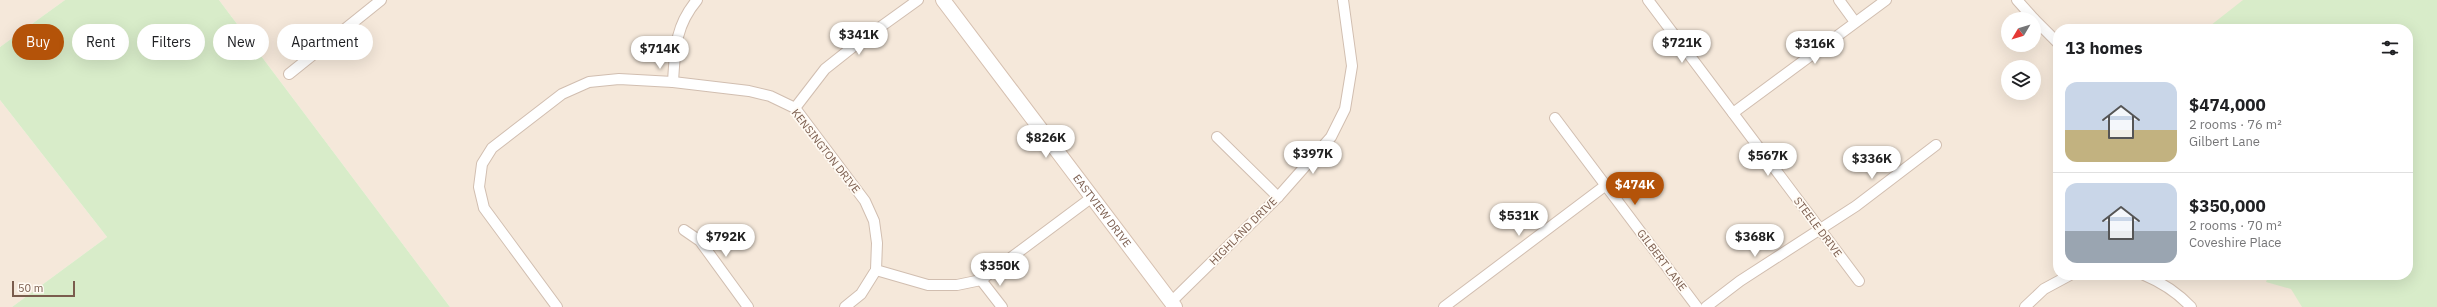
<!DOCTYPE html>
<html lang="en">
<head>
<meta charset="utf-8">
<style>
  :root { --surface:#fff; --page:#f2f2f2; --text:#202124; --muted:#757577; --line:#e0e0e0; --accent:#b45309 }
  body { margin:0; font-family:"IBM Plex Sans",sans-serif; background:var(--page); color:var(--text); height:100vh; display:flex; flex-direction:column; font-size:15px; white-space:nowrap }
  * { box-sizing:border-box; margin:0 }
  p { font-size:13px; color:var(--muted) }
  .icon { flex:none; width:22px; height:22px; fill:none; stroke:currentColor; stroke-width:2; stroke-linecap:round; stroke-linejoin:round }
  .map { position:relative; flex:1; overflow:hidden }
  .sheet { position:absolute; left:2053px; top:24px; width:360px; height:256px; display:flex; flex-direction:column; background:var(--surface); border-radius:16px; box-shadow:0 4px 16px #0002 }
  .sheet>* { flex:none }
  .guide { position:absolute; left:12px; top:24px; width:380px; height:36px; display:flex; gap:8px }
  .needle { width:26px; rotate:232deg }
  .fabs { position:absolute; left:2001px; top:12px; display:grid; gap:8px }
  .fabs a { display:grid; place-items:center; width:40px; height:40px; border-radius:50%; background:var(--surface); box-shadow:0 4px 16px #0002; font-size:20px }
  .scale { position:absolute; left:12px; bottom:10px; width:63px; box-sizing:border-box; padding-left:4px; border:2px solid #7a5c4d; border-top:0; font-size:11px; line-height:14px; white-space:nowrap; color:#7a5c4d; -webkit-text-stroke:3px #fffaf3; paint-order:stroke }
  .price { position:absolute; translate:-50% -34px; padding:0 9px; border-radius:14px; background:#fff; color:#222; font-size:13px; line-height:26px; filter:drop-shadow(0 1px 2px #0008) }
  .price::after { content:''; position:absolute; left:50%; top:24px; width:12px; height:9px; margin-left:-6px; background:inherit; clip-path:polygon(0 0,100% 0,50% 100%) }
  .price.current { background:var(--accent); color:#fff }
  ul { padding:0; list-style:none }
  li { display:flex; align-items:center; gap:12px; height:100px; padding:0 12px }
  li+li { border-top:1px solid var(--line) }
  li span { display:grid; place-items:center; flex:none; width:112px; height:80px; border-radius:12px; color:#555 }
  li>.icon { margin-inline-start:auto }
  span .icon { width:48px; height:48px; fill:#fffc; stroke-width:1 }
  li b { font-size:17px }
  h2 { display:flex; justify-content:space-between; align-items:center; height:48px; padding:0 12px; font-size:17px }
  .chip { padding:0 14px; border-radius:18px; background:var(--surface); box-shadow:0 4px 16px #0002; font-size:14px; line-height:36px }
  .chip.current { background:var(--accent); color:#fff }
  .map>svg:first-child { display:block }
  .residential { fill:#f5e8da; fill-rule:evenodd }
  .green { fill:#d8ecc9 }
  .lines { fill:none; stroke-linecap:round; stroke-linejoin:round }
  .street-casing { stroke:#d1beb0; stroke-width:12 }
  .secondary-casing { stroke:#d6c0b0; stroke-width:16 }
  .street { stroke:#fff; stroke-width:10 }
  .secondary { stroke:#fff; stroke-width:14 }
  .labels { text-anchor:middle; stroke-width:3.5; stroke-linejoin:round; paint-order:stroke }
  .street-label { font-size:11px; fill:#7a5c4d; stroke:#fffaf3 }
</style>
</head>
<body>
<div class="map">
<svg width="2437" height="307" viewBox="0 0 2437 307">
  <rect width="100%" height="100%" fill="#fdf6ec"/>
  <!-- residential -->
  <g class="residential">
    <path d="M0,0H65L0,47Z"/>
    <path d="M219,0H2248L2209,29H2058V275H2323L2347,307H450ZM2008,19H2034V45H2008ZM2008,67H2034V93H2008Z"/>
    <path d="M0,100L107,237L12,307H0Z"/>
  </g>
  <!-- green -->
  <g class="green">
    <path d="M65,0H219L450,307H12L107,237L0,100V47Z"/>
    <path d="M2243,0H2437V307H2302L2291,289L2266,282L2269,275H2408V29H2206Z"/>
  </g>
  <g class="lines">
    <!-- street casing -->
    <g class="street-casing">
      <g id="street">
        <path d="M1648,0L1859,281"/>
        <path d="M1839,0L1855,22"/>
        <path d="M2017,0L2034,19"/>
        <path d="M2034,19L2058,43"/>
        <path d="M289,74L381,0"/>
        <path d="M673,82C675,50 675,26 697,0"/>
        <path d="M795,108L825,69L854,46L918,0"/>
        <path d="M1733,113L1886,0"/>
        <path d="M1555,118L1697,307"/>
        <path d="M1217,137L1278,197"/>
        <path d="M684,230L700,241L748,307"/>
        <path d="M876,270L928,285H957L981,280L1091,198"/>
        <path d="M2144,275C2163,283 2177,292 2191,307"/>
        <path d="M981,280L1002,307"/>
        <path d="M1171,302L1278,197L1331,137L1345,109L1352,66L1343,0"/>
        <path d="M557,307L484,208L479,187L482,164L492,148L562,94L589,82L619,79L673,82L749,91L770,96L795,108L865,201L874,221L877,243L876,270L861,294L845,307"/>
        <path d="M1444,307L1606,185"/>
        <path d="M1706,307L1740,281L1856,206L1936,145"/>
        <path d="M2025,307L2044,289L2070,275"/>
      </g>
    </g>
    <!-- secondary casing -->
    <g class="secondary-casing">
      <g id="secondary">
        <path id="s1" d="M943,0L1175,307"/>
      </g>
    </g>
    <!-- street -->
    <use href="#street" class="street"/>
    <!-- secondary -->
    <use href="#secondary" class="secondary"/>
  </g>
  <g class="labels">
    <!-- street labels -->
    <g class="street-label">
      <text transform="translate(826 151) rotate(52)" y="4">KENSINGTON DRIVE</text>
      <text dy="4" stroke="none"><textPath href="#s1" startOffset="264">EASTVIEW DRIVE</textPath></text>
      <text transform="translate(1818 227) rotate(53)" y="4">STEELE DRIVE</text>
      <text transform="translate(1243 231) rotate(-45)" y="4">HIGHLAND DRIVE</text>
      <text transform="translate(1662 260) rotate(53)" y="4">GILBERT LANE</text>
    </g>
  </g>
</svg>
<div class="fabs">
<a><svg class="needle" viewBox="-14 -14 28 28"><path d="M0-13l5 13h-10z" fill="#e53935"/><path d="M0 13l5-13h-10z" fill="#757577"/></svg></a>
<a><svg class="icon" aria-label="layers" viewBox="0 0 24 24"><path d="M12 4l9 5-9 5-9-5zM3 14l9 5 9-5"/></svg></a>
</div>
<div class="scale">50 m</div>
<b class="price" style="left:859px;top:56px">$341K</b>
<b class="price" style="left:1682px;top:64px">$721K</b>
<b class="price" style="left:1815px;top:65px">$316K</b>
<b class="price" style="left:660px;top:70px">$714K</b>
<b class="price" style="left:1046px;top:159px">$826K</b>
<b class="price" style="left:1313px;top:175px">$397K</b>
<b class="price" style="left:1768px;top:177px">$567K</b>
<b class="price" style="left:1872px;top:180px">$336K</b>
<b class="price current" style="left:1635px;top:206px">$474K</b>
<b class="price" style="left:1519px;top:237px">$531K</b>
<b class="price" style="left:726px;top:258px">$792K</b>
<b class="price" style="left:1755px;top:258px">$368K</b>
<b class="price" style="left:1000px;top:287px">$350K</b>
<div class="guide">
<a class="chip current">Buy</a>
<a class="chip">Rent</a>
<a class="chip">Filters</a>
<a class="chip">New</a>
<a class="chip">Apartment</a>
</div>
<section class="sheet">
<h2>13 homes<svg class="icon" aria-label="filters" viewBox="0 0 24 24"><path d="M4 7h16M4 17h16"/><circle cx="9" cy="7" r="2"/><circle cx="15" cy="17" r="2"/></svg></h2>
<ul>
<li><span style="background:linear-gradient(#c9d6e8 60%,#c2b280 0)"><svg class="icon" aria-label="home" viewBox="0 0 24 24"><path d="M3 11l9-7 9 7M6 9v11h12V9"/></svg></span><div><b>$474,000</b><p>2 rooms · 76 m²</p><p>Gilbert Lane</p></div></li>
<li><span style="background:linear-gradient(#c9d6e8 60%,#9aa5b1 0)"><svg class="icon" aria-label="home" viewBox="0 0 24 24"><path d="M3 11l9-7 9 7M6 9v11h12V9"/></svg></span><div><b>$350,000</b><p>2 rooms · 70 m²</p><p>Coveshire Place</p></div></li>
</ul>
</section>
</div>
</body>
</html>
